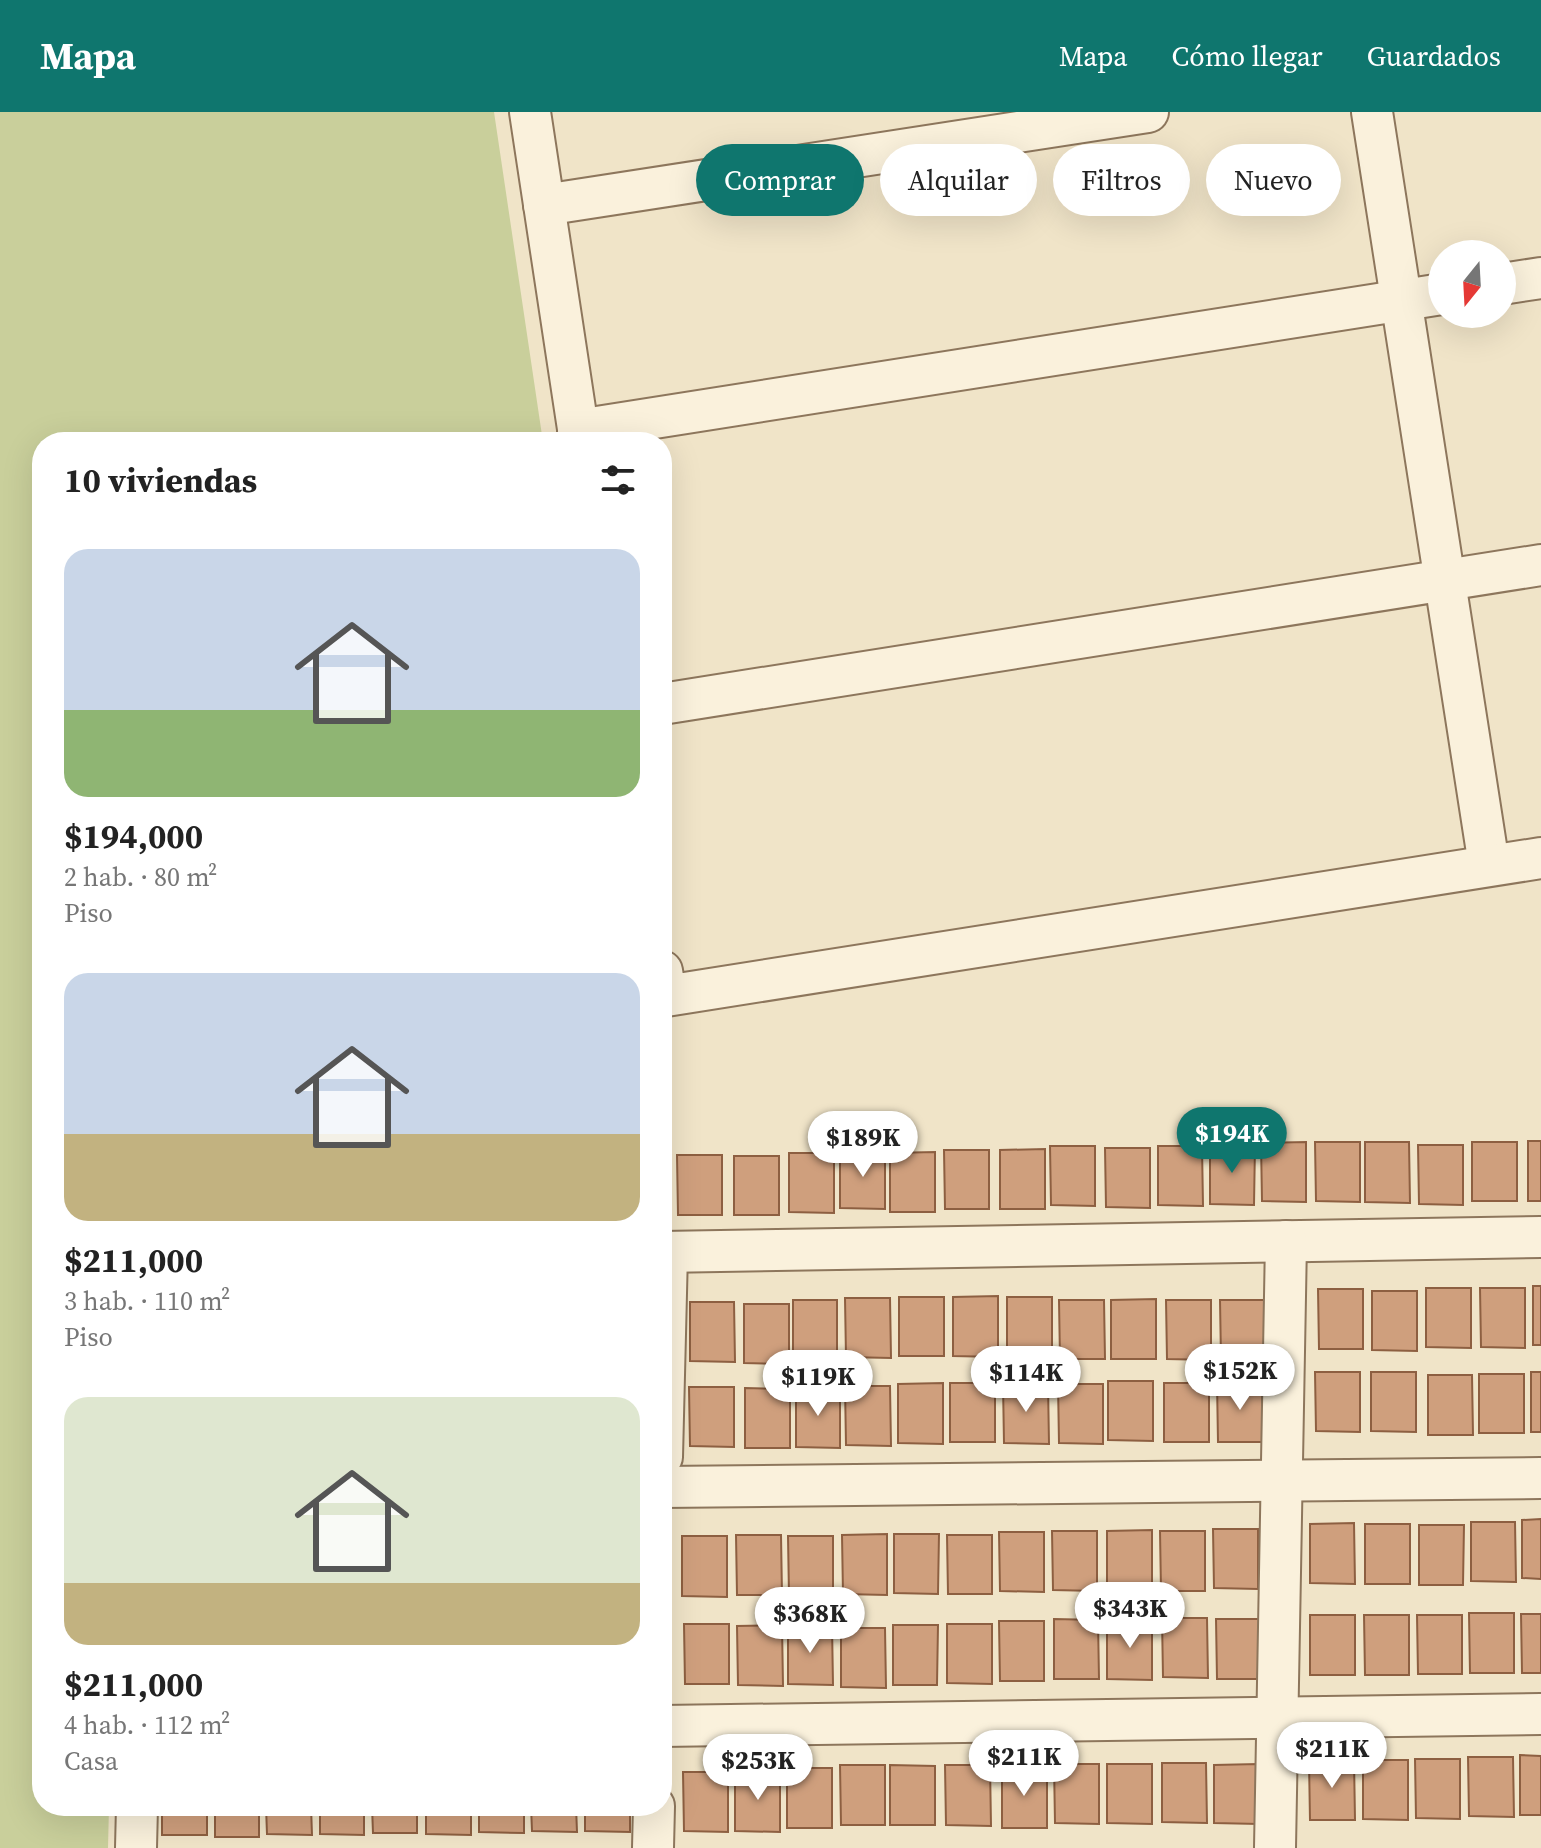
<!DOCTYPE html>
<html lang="es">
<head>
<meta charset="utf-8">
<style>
  :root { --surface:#fff; --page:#f2f2f2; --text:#222; --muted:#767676; --accent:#0f766e }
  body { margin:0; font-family:"Source Serif 4",serif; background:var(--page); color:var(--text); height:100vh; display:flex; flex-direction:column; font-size:30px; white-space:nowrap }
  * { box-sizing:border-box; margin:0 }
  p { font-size:26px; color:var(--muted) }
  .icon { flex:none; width:44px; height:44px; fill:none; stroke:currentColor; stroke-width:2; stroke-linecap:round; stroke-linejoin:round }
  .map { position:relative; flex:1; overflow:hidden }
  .panel { position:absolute; left:32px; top:320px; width:640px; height:1384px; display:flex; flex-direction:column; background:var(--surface); border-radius:32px; box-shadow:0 8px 32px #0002 }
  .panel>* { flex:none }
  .top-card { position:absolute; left:696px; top:32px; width:724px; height:72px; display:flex; gap:16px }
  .needle { width:52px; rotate:198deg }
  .tools { position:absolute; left:1428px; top:128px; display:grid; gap:16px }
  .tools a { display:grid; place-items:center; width:88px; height:88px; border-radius:50%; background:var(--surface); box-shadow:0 8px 32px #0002; font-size:40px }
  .price { position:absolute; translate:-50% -68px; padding:0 18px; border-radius:28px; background:#fff; color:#222; font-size:26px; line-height:52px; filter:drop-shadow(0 2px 4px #0008) }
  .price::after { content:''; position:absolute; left:50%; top:48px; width:24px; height:18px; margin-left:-12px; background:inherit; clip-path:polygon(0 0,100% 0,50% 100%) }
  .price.current { background:var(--accent); color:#fff }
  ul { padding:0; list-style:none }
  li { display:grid; align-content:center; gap:16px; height:424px; padding:0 32px }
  li span { display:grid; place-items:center; height:248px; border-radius:24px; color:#555 }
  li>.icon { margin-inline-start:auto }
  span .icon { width:144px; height:144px; fill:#fffc; stroke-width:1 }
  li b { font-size:34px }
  h2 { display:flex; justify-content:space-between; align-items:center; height:96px; padding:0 32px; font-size:34px }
  .pill { padding:0 28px; border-radius:36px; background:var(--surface); box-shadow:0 8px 32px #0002; font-size:28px; line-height:72px }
  .pill.current { background:var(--accent); color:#fff }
  header { display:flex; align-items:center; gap:48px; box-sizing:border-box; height:112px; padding:0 40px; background:var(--accent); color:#fff }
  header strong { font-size:38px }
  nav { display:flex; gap:44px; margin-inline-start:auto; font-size:28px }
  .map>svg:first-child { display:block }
  .green { fill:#c9cf9b }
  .building { fill:#cf9f7d; stroke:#8d5f41; stroke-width:2 }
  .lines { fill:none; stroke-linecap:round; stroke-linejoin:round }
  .minor-casing { stroke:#8d765c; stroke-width:44 }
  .minor { stroke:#faf1dc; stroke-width:40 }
</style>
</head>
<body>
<header>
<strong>Mapa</strong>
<nav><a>Mapa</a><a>Cómo llegar</a><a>Guardados</a></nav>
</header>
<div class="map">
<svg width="1541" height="1736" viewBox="0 0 1541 1736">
  <rect width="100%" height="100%" fill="#f0e4c8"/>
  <!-- green -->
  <path class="green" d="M0,0H494L543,330H42V1694H109L108,1736H0Z"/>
  <!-- building -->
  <g class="building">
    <rect x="1528" y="1029" width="13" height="60"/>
    <path d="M1306,1030V1090L1262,1089L1261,1031Z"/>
    <path d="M1315,1030H1360V1090L1316,1089Z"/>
    <path d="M1365,1030H1409L1410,1091L1365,1090Z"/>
    <rect x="1472" y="1030" width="45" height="59"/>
    <path d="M1210,1033H1255L1254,1093L1210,1092Z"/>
    <path d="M1418,1033H1463V1093L1419,1092Z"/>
    <path d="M1050,1034H1095V1094L1051,1093Z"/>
    <path d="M1158,1034H1202L1203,1094L1158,1093Z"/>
    <path d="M1105,1036H1150V1096L1106,1095Z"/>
    <path d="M840,1037H885V1097L840,1096Z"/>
    <path d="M1045,1037V1097H1000V1038Z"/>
    <path d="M944,1038H989V1097H945Z"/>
    <path d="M935,1040V1100H890V1041Z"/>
    <path d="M789,1041H834V1101L789,1100Z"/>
    <path d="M677,1043H722V1103H678Z"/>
    <rect x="734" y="1044" width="45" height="59"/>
    <rect x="1533" y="1174" width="8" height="59"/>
    <path d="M1426,1176H1471V1236L1426,1235Z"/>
    <path d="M1480,1176H1525V1236L1481,1235Z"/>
    <path d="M1318,1177H1363V1237H1319Z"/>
    <path d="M1372,1179H1417V1239L1372,1238Z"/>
    <path d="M998,1184V1245L953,1244V1185Z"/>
    <rect x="899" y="1185" width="45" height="59"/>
    <path d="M1007,1185H1052V1245L1007,1244Z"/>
    <path d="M845,1186H890L891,1246L846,1245Z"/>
    <path d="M1156,1187V1247H1111V1188Z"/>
    <path d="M793,1188H837V1248L793,1247Z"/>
    <path d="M1059,1188H1104L1105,1247H1060Z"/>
    <path d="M1166,1188H1211V1248L1167,1247Z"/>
    <path d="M1220,1188H1265V1248L1221,1247Z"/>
    <path d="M690,1190H734L735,1250L690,1249Z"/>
    <path d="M744,1192H789V1252L744,1251Z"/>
    <path d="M1315,1260H1360V1320L1316,1319Z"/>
    <path d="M1371,1260H1416V1320L1371,1319Z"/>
    <rect x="1531" y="1260" width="10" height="60"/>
    <rect x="1479" y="1262" width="45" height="59"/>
    <path d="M1428,1263H1472L1473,1323H1428Z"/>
    <path d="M1108,1269H1153V1329L1108,1328Z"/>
    <path d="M1217,1270H1262L1263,1330H1218Z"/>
    <path d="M943,1271V1332L898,1331V1272Z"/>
    <rect x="950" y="1271" width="45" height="59"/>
    <rect x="1164" y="1271" width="45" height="59"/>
    <path d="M1003,1272H1048L1049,1332L1004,1331Z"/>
    <path d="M1058,1272H1103V1332L1059,1331Z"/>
    <path d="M845,1274H890L891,1334L846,1333Z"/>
    <path d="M689,1275H734V1335L690,1334Z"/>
    <path d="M745,1276L790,1277V1336H745Z"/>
    <path d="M796,1276H840V1336L796,1335Z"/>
    <path d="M1541,1407V1467L1522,1466V1408Z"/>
    <path d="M1471,1410H1515L1516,1470L1471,1469Z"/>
    <path d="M1354,1411L1355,1472L1310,1471V1412Z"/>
    <rect x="1365" y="1412" width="45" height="60"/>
    <path d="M1419,1413H1464L1463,1473H1419Z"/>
    <path d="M1213,1417H1258V1477L1214,1476Z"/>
    <path d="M1152,1418V1478H1107V1419Z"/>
    <path d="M1052,1419H1097V1479L1053,1478Z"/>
    <path d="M1160,1419H1205V1479H1161Z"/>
    <path d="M999,1420H1044V1480L1000,1479Z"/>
    <path d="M887,1422V1483L843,1482L842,1423Z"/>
    <path d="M894,1422H939L938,1482L894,1481Z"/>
    <path d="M736,1423H781L782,1483H737Z"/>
    <path d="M947,1423H992V1482H948Z"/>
    <path d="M682,1424H727V1485L682,1484Z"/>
    <path d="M788,1424H833V1484H789Z"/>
    <path d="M1469,1501H1514V1561H1470Z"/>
    <path d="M1521,1502H1541V1561H1522Z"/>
    <rect x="1310" y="1503" width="45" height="60"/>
    <path d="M1364,1503H1409V1563H1365Z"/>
    <path d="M1417,1503H1462V1562H1418Z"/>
    <path d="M1162,1506H1207L1208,1566L1163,1565Z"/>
    <path d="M1054,1507L1098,1508L1099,1567H1054Z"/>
    <path d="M1216,1507H1261L1262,1567H1217Z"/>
    <path d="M1107,1508H1152V1568L1107,1567Z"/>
    <path d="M999,1509H1044V1569H1000Z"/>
    <path d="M684,1512H729V1572H685Z"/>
    <path d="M947,1512H992V1572L947,1571Z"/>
    <path d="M782,1513L783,1574L738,1573L737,1514Z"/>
    <path d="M788,1513H832L833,1573L788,1572Z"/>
    <path d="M893,1513H938L937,1573H893Z"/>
    <path d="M841,1516H885L886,1576L841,1575Z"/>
    <path d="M1520,1643L1541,1644V1703H1520Z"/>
    <path d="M1468,1645H1513L1514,1705L1469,1704Z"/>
    <path d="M1415,1647H1460V1707L1416,1706Z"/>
    <path d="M1354,1648L1355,1708H1310L1309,1649Z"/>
    <path d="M1363,1648H1408V1708L1363,1707Z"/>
    <path d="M1162,1651H1206L1207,1711L1162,1710Z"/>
    <path d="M1054,1652H1099V1712L1055,1711Z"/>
    <path d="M1107,1652H1152V1712L1107,1711Z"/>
    <path d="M1258,1652L1259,1712L1214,1711V1653Z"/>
    <path d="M840,1653H885V1713H841Z"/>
    <path d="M890,1653L935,1654V1713H890Z"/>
    <path d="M945,1653H990L991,1714L946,1713Z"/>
    <rect x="787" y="1656" width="45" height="60"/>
    <rect x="1002" y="1656" width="45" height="60"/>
    <path d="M683,1660H728V1720L684,1719Z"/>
    <path d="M735,1660H780V1720L735,1719Z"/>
    <rect x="162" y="1694" width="45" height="29"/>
    <rect x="215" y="1694" width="44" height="31"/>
    <path d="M266,1694H311L312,1723L267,1722Z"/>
    <path d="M320,1694H364V1723L320,1722Z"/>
    <path d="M372,1694H417V1721H373Z"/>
    <path d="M426,1694H471V1723L426,1722Z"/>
    <path d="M479,1694H524V1721L479,1720Z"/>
    <path d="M531,1694H576L577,1720L532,1719Z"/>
    <path d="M585,1694H630V1720L585,1719Z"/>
  </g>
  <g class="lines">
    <!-- minor casing -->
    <g class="minor-casing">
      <g id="minor">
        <path d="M530,0L580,330"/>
        <path d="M1372,0L1489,753"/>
        <path d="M544,93L1148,0"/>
        <path d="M1502,172L1541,166"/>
        <path d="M578,318L1442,182"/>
        <path d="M662,592L1541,453"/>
        <path d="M662,859L666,884L1541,746"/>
        <path d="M662,1140L1541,1125"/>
        <path d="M662,1345L667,1140"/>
        <path d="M662,1375L1541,1366"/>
        <path d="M662,1614L1541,1602"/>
        <path d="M136,1736L137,1694"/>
        <path d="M653,1736L654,1694"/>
        <path d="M1275,1736L1286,1129"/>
      </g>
    </g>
    <!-- minor -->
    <use href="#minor" class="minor"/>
  </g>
</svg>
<div class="tools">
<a><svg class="needle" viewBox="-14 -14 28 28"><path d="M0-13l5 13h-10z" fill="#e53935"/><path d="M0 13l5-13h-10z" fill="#767676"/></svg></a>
</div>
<b class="price current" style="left:1232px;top:1063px">$194K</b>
<b class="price" style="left:863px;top:1067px">$189K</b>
<b class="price" style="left:1240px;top:1300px">$152K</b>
<b class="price" style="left:1026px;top:1302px">$114K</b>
<b class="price" style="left:818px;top:1306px">$119K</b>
<b class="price" style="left:1130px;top:1538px">$343K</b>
<b class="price" style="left:810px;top:1543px">$368K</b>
<b class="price" style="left:1332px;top:1678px">$211K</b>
<b class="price" style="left:1024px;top:1686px">$211K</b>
<b class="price" style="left:758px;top:1690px">$253K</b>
<div class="top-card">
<a class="pill current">Comprar</a>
<a class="pill">Alquilar</a>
<a class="pill">Filtros</a>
<a class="pill">Nuevo</a>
</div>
<section class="panel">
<h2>10 viviendas<svg class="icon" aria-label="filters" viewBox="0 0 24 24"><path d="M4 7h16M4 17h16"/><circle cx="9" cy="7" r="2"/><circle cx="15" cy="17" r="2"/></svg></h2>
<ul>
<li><span style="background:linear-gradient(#c9d6e8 65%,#8fb573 0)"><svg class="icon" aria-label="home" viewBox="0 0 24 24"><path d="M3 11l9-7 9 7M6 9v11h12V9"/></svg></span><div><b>$194,000</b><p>2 hab. · 80 m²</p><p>Piso</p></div></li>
<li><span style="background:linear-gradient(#c9d6e8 65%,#c2b280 0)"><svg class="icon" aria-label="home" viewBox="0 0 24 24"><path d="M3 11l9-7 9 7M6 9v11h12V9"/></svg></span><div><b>$211,000</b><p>3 hab. · 110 m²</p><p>Piso</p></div></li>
<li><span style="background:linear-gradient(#dfe7d0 75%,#c2b280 0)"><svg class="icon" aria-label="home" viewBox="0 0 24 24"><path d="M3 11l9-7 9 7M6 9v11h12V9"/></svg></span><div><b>$211,000</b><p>4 hab. · 112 m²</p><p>Casa</p></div></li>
</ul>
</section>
</div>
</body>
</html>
